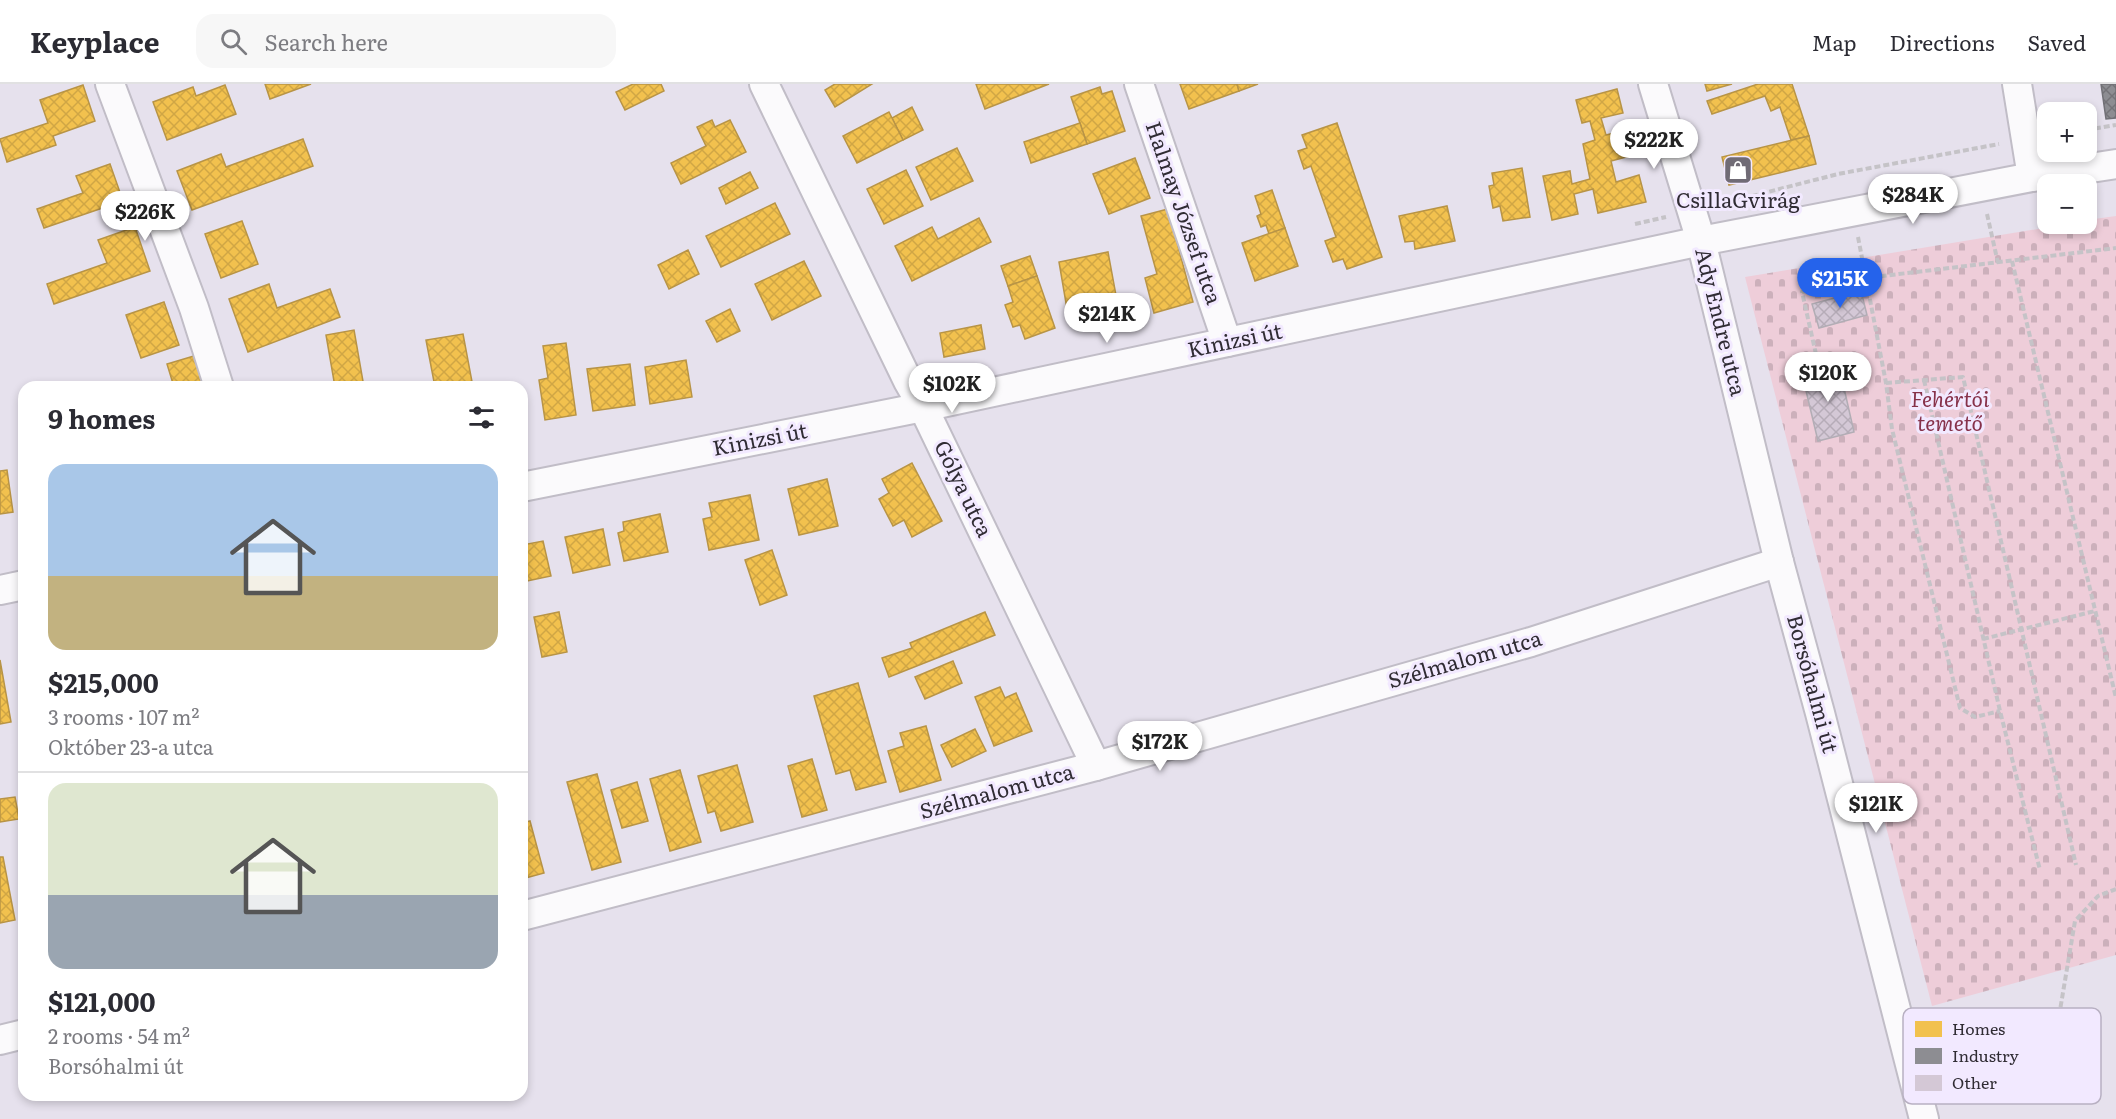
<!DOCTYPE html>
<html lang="en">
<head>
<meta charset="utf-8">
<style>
  :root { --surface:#fff; --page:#f7f7f7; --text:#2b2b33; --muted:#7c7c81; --line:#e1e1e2; --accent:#2563eb }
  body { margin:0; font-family:Literata,serif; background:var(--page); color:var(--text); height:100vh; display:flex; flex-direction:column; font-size:22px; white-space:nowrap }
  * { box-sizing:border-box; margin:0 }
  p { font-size:20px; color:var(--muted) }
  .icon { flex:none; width:33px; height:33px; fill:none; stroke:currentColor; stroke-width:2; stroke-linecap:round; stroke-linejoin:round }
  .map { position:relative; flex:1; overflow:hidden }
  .details { position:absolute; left:18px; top:297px; width:510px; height:720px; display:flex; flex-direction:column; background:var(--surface); border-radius:18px; box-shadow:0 3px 9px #0003 }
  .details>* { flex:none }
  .buttons { position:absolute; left:2037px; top:18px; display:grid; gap:12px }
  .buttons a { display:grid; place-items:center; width:60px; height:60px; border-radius:12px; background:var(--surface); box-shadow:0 3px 9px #0003; font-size:30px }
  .price { position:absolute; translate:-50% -51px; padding:0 14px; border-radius:21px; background:#fff; color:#222; font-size:20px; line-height:39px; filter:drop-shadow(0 2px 3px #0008) }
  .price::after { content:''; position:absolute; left:50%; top:36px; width:18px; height:14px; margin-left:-9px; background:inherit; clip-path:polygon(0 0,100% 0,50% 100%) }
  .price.current { background:var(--accent); color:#fff }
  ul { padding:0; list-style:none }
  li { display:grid; align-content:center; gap:12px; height:318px; padding:0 30px }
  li+li { border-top:2px solid var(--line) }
  li span { display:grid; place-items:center; height:186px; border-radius:18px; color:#555 }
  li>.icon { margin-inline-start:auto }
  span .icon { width:108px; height:108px; fill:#fffc; stroke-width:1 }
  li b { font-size:26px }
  h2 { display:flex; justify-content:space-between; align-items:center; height:72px; padding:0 30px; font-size:26px }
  header { display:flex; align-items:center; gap:36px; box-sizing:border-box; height:84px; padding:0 30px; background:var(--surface); border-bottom:2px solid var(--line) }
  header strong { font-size:28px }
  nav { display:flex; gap:33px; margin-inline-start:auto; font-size:21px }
  .search { width:420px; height:54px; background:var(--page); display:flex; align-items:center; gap:15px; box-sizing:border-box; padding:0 21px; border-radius:18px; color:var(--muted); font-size:22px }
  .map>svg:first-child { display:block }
  .cemetery { fill:url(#cemetery-stones) }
  .homes { fill:url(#homes-cross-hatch); stroke:#b89446; stroke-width:1.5 }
  .industry { fill:url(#industry-cross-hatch); stroke:#717076; stroke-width:1.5 }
  .building { fill:url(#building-cross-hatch); stroke:#b2adb5; stroke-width:1.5 }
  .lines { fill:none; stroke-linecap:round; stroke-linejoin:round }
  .minor-casing { stroke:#c1bdc7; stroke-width:32 }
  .path { stroke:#c5c3c7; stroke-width:4; stroke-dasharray:6 3; stroke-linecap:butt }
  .minor { stroke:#fbfafc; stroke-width:28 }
  .labels { text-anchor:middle; stroke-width:6; stroke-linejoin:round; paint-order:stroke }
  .poi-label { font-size:21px; fill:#302c34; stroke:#f2e9ff }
  .street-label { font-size:21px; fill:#302c34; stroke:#f2e9ff }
  .park-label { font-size:21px; font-style:italic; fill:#86314a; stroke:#f2e9ff }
  .key { fill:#f2e9ff; stroke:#b8b0c2; stroke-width:1.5 }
  .key-label { font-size:16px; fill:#302c34 }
</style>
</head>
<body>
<header>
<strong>Keyplace</strong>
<div class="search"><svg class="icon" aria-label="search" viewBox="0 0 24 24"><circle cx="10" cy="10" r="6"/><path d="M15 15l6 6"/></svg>Search here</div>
<nav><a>Map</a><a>Directions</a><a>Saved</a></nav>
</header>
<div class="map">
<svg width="2116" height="1035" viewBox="0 0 2116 1035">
  <defs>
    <pattern id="cemetery-stones" width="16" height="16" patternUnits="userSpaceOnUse" patternTransform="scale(1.5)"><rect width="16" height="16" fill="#eecdd9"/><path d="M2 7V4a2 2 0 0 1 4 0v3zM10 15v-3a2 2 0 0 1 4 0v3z" fill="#ccb0bb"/></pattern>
    <pattern id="homes-cross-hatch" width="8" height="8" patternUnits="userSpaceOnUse" patternTransform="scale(1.5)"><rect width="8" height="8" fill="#f2c14e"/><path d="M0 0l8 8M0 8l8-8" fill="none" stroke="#d0a645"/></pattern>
    <pattern id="industry-cross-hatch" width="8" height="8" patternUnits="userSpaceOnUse" patternTransform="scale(1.5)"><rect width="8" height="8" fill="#8d8d92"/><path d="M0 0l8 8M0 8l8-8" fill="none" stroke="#747378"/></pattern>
    <pattern id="building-cross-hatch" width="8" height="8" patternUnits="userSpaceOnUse" patternTransform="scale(1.5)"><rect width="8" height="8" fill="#d4c8d6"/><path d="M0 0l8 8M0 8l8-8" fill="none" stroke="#b6acb8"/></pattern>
  </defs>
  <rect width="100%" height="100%" fill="#e6e1ed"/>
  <!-- cemetery -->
  <path class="cemetery" d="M2116,132V871L1932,922L1745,193L2068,140H2086L2087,136Z"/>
  <!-- homes -->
  <g class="homes">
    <path d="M265,0H311L270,15Z"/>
    <path d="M633,0H661L664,7L625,26L616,8Z"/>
    <path d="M835,0H872L835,23L825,6Z"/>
    <path d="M976,0H1049L985,25Z"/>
    <path d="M1180,0H1237L1239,7L1189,25Z"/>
    <path d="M1237,0H1258L1239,7Z"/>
    <path d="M1705,0H1732L1707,7Z"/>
    <path d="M1758,0H1792L1809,52L1791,56L1780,23L1771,27L1765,12L1712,30L1707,17Z"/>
    <path d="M83,1L95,37L53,52L56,61L7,78L0,55L48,39L40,16Z"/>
    <path d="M225,1L236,30L167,56L153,18L193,3L196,12Z"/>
    <path d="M1100,3L1102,10L1112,7L1125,47L1087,60L1071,13Z"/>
    <path d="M1617,5L1623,29L1601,34L1606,51L1627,46L1634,71L1611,77L1616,98L1639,91L1646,118L1598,129L1593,105L1574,110L1578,130L1552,136L1543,92L1570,87L1572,100L1590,95L1583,60L1595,56L1590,37L1582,39L1576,16Z"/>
    <path d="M912,23L923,46L903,56L892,34Z"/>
    <path d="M889,28L903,56L857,79L843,52Z"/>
    <path d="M712,36L715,43L730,36L746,68L681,100L671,79L706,62L697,43Z"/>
    <path d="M1080,39L1087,60L1031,79L1024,58Z"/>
    <path d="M1337,39L1382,173L1347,185L1343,175L1333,178L1325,157L1336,153L1311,82L1304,85L1298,67L1307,64L1302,51Z"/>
    <path d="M1809,52L1816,80L1729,101L1722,73Z"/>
    <path d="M303,55L313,82L192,126L177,87L221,70L226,83Z"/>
    <path d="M957,64L973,97L931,116L916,83Z"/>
    <path d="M1135,74L1150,114L1109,130L1093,90Z"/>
    <path d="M110,80L123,117L44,144L37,125L83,109L76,92Z"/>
    <path d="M1522,84L1530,133L1503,137L1500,122L1493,124L1489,102L1494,101L1492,89Z"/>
    <path d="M906,86L923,122L884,140L867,105Z"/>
    <path d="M750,88L758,104L726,120L719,104Z"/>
    <path d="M1272,106L1285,144L1269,150L1266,141L1261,143L1257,132L1261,130L1255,112Z"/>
    <path d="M775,119L790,150L721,183L706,152Z"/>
    <path d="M1447,122L1455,157L1415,165L1414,157L1405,158L1399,132Z"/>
    <path d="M1168,125L1193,218L1154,229L1145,194L1157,190L1141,132Z"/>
    <path d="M979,134L991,158L912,197L895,162L932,143L938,155Z"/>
    <path d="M242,137L258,180L221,194L205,150Z"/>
    <path d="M135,143L150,187L54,220L47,200L107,179L98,156Z"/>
    <path d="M1285,144L1298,182L1255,197L1242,159Z"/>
    <path d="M688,166L699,190L669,205L658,181Z"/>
    <path d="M1108,168L1120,233L1084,240L1081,222L1067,225L1059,178Z"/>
    <path d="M1030,172L1037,192L1008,202L1001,182Z"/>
    <path d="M804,177L821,212L772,236L755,200Z"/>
    <path d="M1037,192L1055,244L1025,255L1020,241L1013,243L1005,221L1013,218L1008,202Z"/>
    <path d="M269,200L277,224L330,205L340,233L248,268L229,215Z"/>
    <path d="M164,218L179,261L141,274L126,231Z"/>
    <path d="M730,225L740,247L717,258L706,237Z"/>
    <path d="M981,241L985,265L944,273L940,249Z"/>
    <path d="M354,246L364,303H335L326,251Z"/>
    <path d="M463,250L473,303H435L426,256Z"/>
    <path d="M566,259L576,331L545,336L539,296L548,294L543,262Z"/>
    <path d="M194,272L204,303H174L167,280Z"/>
    <path d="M686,276L692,313L650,320L645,283Z"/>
    <path d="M630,280L635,321L593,327L587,285Z"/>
    <path d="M912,379L942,437L912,453L904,436L893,442L879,415L889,409L882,395Z"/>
    <path d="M7,386L13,428L0,430V387Z"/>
    <path d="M827,395L838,442L799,451L788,405Z"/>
    <path d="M750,411L759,456L709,466L703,435L712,433L709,419Z"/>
    <path d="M660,430L668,468L624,477L618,449L624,447L623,438Z"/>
    <path d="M603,445L610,481L573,489L565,453Z"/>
    <path d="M543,457L551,492L522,498V461Z"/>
    <path d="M772,466L787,511L760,521L745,476Z"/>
    <path d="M559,528L567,568L542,573L534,533Z"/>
    <path d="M985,528L995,551L889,593L882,574L912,564L910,559Z"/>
    <path d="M0,576L11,638L0,640Z"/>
    <path d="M953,577L962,599L925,615L915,593Z"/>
    <path d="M858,599L886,698L856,706L850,686L836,690L814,612Z"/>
    <path d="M1000,603L1005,614L1016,609L1032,647L994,662L975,613Z"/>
    <path d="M926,642L941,696L900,708L888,667L904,662L900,649Z"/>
    <path d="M975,645L986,667L952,683L941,661Z"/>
    <path d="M812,675L827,726L802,733L788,682Z"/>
    <path d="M737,681L753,738L721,747L715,727L708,729L698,692Z"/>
    <path d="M680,686L701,758L670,767L650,695Z"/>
    <path d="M597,690L621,778L592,786L567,698Z"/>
    <path d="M637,698L648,737L622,744L611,706Z"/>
    <path d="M15,713L19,735L0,738V715Z"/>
    <path d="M530,737L544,789L522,795V739Z"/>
    <path d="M0,773H3L15,836L0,839Z"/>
    <path d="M24,869V894L19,870Z"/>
  </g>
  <!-- industry -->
  <path class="industry" d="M2101,0H2116V34L2106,35Z"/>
  <!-- building -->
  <g class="building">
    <path d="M1861,207L1867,231L1819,244L1812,220Z"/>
    <path d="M1839,282L1854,348L1818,357L1802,290Z"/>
  </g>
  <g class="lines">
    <!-- minor casing -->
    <g class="minor-casing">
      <g id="minor">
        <path d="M110,0L194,224L219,303"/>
        <path d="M764,0L908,297L923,323L1096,682"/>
        <path d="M1139,0L1227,258"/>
        <path d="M1653,0L1701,157L1779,478L1820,629L1924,1035"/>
        <path d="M2017,0L2032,93"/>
        <path d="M522,403L923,323L1701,157L2032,93L2116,80"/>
        <path d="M0,506L24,501"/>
        <path d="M522,832L1096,682L1531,558L1779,478"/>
        <path d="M0,956L24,950"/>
      </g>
    </g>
    <!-- path -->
    <g class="path">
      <path d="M2086,46L2116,41"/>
      <path d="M1717,121L1838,90L1999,60"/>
      <path d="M1987,130L1998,179"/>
      <path d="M1635,140L1666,133"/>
      <path d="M1858,153L1886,299L1892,345L1960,624L1975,633L2000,627"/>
      <path d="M2012,177L2116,614"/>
      <path d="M1818,279L1802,208L1866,194L2116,164"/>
      <path d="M1924,296L2000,627L2040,786"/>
      <path d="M1886,299L1963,293L2076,781"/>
      <path d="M1983,555L2095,527"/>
      <path d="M1937,980L1997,1002L2029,998L2053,968L2075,837L2098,812L2116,805"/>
    </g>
    <!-- minor -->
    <use href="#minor" class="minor"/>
  </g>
  <!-- icons -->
  <defs>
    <g id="shop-square" transform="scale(1.5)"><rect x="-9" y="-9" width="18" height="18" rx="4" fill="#706b75" stroke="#f2e9ff"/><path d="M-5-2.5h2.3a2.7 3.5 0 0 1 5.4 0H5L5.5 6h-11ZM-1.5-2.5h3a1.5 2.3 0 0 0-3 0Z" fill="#fff"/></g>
  </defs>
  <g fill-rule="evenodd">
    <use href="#shop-square" x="1738" y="86"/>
  </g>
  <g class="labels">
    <!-- poi labels -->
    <g class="poi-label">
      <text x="1738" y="124">CsillaGvirág</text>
    </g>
    <!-- street labels -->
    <g class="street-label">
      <text transform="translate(1183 129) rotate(71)" y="7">Halmay József utca</text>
      <text transform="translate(1720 238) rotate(76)" y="7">Ady Endre utca</text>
      <text transform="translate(1235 257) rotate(-12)" y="7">Kinizsi út</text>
      <text transform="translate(760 356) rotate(-11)" y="7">Kinizsi út</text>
      <text transform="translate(963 405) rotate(64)" y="7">Gólya utca</text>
      <text transform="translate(1465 576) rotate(-16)" y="7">Szélmalom utca</text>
      <text transform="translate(1812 600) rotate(75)" y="7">Borsóhalmi út</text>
      <text transform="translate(997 708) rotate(-15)" y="7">Szélmalom utca</text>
    </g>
    <!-- park labels -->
    <g class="park-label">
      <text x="1950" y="323">Fehértói<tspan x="1950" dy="24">temető</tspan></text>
    </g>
  </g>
  <!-- legend -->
  <rect x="1903" y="924" width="198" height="96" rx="9" class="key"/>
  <rect x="1915" y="937" width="27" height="16" fill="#f2c14e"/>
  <rect x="1915" y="964" width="27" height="16" fill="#8d8d92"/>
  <rect x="1915" y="991" width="27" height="16" fill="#d4c8d6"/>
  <g class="key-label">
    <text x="1952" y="951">Homes</text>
    <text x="1952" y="978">Industry</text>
    <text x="1952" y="1005">Other</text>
  </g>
</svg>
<div class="buttons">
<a>+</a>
<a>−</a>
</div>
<b class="price" style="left:1654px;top:86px">$222K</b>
<b class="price" style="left:1913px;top:141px">$284K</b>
<b class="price" style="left:145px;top:158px">$226K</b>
<b class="price current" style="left:1840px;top:225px">$215K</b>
<b class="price" style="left:1107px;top:260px">$214K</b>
<b class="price" style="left:1828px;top:319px">$120K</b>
<b class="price" style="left:952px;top:330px">$102K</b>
<b class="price" style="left:1160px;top:688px">$172K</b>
<b class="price" style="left:1876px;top:750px">$121K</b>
<section class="details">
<h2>9 homes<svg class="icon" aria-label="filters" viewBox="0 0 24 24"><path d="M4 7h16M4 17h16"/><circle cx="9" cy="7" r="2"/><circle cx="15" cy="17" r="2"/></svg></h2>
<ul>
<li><span style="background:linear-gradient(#a9c7e8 60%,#c2b280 0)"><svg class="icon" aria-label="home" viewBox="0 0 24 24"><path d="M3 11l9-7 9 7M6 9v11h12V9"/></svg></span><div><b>$215,000</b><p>3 rooms · 107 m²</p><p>Október 23-a utca</p></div></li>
<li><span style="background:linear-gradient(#dfe7d0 60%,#9aa5b1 0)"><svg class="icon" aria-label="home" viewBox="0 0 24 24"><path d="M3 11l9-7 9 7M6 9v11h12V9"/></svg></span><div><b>$121,000</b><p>2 rooms · 54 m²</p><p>Borsóhalmi út</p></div></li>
</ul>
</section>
</div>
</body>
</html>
